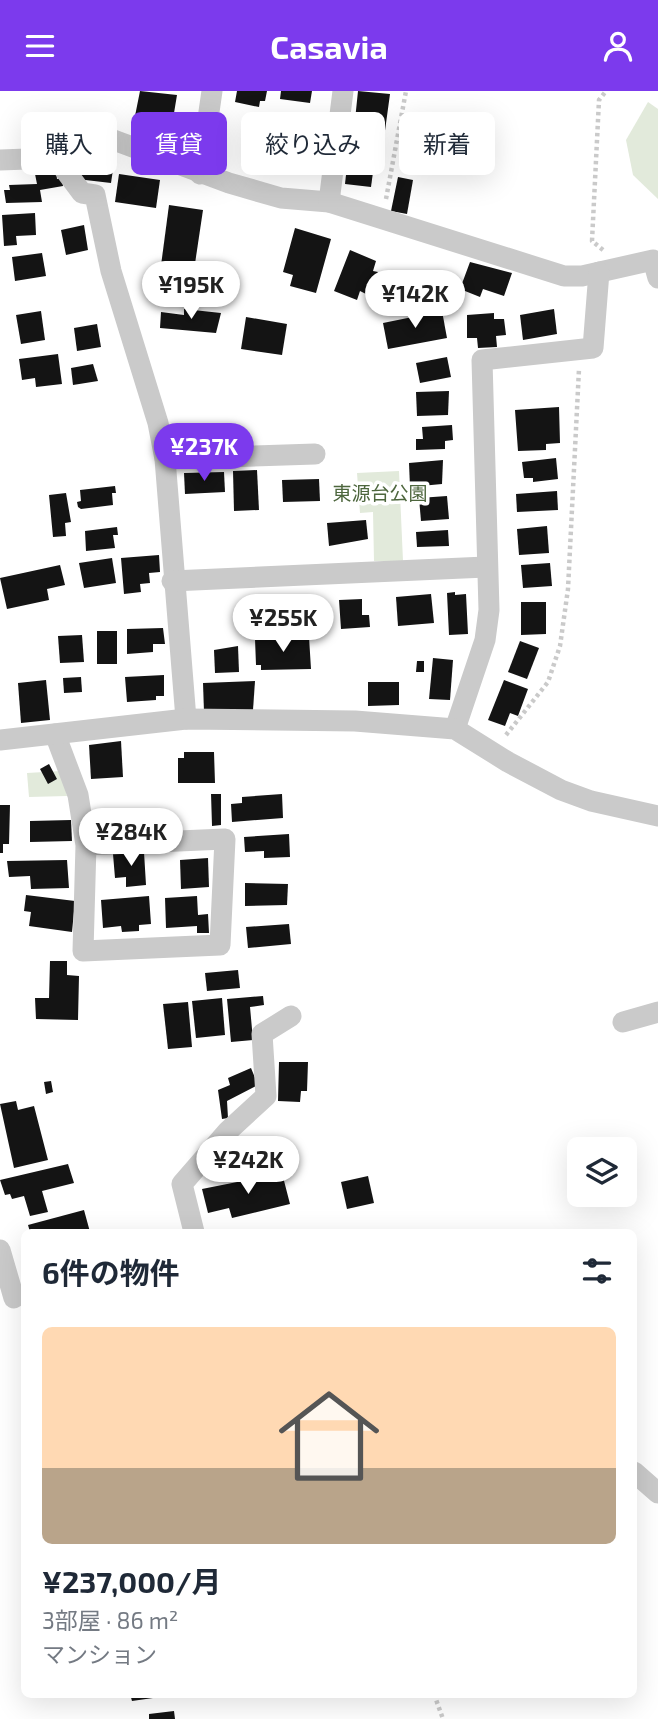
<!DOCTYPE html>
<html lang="ja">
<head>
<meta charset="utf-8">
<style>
  :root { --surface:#fff; --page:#f2f2f3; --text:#1f2937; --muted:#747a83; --line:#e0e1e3; --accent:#7c3aed }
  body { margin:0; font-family:"Exo 2","Noto Sans JP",sans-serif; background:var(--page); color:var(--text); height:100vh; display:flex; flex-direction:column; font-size:26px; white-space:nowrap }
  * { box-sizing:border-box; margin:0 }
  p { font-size:23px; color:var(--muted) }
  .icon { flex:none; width:38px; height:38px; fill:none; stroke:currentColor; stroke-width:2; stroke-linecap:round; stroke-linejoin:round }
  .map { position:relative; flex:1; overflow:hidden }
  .drawer { position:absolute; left:21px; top:1138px; width:616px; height:469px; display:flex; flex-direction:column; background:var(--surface); border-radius:10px; box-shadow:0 7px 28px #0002 }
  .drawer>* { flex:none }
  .hud { position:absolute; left:21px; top:21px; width:616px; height:63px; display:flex; gap:14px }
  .fabs { position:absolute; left:567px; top:1046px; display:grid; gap:14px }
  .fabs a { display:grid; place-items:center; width:70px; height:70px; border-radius:10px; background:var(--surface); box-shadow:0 7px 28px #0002; font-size:35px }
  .price { position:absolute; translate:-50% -60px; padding:0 16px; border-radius:24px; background:#fff; color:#222; font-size:23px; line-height:46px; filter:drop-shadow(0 2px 4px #0008) }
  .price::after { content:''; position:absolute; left:50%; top:42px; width:21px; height:16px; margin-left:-10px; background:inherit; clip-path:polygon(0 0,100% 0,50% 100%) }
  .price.active { background:var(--accent); color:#fff }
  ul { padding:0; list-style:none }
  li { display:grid; align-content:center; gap:14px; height:371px; padding:0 21px }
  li+li { border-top:2px solid var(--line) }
  li span { display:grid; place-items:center; height:217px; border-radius:10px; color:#555 }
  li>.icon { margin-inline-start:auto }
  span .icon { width:126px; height:126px; fill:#fffc; stroke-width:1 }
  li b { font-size:30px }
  h2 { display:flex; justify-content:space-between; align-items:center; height:84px; padding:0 21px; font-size:30px }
  .pill { padding:0 24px; border-radius:10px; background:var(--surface); box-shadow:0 7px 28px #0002; font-size:24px; line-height:63px }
  .pill.active { background:var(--accent); color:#fff }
  header { display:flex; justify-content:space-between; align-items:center; height:91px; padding:0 21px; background:var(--accent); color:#fff; font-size:32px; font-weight:700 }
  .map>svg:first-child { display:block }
  .green { fill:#e2eadb }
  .building { fill:#141414 }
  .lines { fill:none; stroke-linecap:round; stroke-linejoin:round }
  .path { stroke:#cacaca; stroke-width:4.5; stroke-dasharray:3.5 3.5; stroke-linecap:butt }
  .street { stroke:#cacaca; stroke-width:21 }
  .labels { text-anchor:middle; stroke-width:7; stroke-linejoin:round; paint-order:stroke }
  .park-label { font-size:19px; fill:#4d663d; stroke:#fff }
</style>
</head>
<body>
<header><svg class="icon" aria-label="menu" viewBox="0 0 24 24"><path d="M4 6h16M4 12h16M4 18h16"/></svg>Casavia<svg class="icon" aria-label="person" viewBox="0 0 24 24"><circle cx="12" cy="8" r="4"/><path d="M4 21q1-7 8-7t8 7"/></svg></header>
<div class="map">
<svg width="658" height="1628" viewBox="0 0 658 1628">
  <rect width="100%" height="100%" fill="#fff"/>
  <!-- green -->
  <g class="green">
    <path d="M648,11L658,18V108L633,84L626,49Z"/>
    <path d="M399,380L403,470H374L373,421L360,422L357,382Z"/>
    <path d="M61,680L67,705L29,706L27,682Z"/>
  </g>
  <!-- building -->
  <g class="building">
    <path d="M140,0L177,4L174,22L170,21L167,32L135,25Z"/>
    <path d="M237,0H267L265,10H260L259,16L235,11Z"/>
    <path d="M281,0H312L310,12L280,8Z"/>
    <path d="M358,0L390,3L384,47L363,44L365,30L355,29Z"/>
    <path d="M277,23L314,28L310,54L274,50Z"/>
    <path d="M349,56L376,59L371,96L345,93Z"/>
    <path d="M81,60L115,65L111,92L77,88Z"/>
    <path d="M56,80L57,88L62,87L63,95L40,99L42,111L6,112L4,99H10L9,94L37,93L35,83Z"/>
    <path d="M119,83L160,89L156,117L115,111Z"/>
    <path d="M398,86L413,89L407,123L391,120Z"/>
    <path d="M169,114L203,119L193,186L160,182Z"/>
    <path d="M35,122L36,144L16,145L17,154L4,155L2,124Z"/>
    <path d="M84,134L88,159L66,164L61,139Z"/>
    <path d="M295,137L331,148L316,202L290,195L293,184L283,181Z"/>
    <path d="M350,159L376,170L373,180L378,181L368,204L360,200L357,209L334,200Z"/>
    <path d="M42,162L46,185L15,190L12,166Z"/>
    <path d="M470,171L512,182L504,205L483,198L480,206L460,198Z"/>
    <path d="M184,218L221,222L216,242L160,237L161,221L184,224Z"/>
    <path d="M554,218L557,243L523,249L520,224Z"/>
    <path d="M41,220L45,249L21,253L16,224Z"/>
    <path d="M442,220L447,247L388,258L383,232Z"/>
    <path d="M494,222V228H504L506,244L496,245L497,256L478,257L477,247H467V224Z"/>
    <path d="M246,226L287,233L282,264L241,258Z"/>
    <path d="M97,233L101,256L77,260L74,237Z"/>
    <path d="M58,263L62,293L36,296L35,287L22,289L19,268Z"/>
    <path d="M447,266L451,286L420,292L416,272Z"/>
    <path d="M93,273L98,290L73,294L71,277Z"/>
    <path d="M449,300L448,324L417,325L416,301Z"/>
    <path d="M559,316L560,352L546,353V359L518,360L515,319Z"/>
    <path d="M452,334L453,349L445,350V358L416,359V348H423L422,336Z"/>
    <path d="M556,367L558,388L533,391V387H524L522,371Z"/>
    <path d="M443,369L442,393L410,396L409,372Z"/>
    <path d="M257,379L259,419L234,420L233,380Z"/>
    <path d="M224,381L225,401L185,403L184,382Z"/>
    <path d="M319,388L320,410L283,411L282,389Z"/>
    <path d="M115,395L116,402H112L113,414L81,418L78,416L77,411L81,410L80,399Z"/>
    <path d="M557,400L558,419L517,421L516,403Z"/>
    <path d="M66,402L71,431L65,432L66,445L53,446L49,404Z"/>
    <path d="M447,405L449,428L421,430L419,407Z"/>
    <path d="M366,429L368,448L329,455L327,432Z"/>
    <path d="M547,435L549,462L519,464L517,438Z"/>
    <path d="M117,436L118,444H113L115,457L86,460L85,440Z"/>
    <path d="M448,439L449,455L417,456L416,441Z"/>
    <path d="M159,464L160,481L149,482L150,492L140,493L141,501L124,503L121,467Z"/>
    <path d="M112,467L116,492L84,497L79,472Z"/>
    <path d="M550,472L552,495L523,497L521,474Z"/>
    <path d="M60,474L65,494L47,498L49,509L7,518L0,487Z"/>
    <path d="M455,501V504L466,503L468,543L449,544L447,502Z"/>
    <path d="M431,503L434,532L398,535L396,506Z"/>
    <path d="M362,508V524H369L370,536L341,538L339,509Z"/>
    <path d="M299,509L301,540L281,541L280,510Z"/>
    <path d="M521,511H546V543L521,544Z"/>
    <path d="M163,537L165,553H153V561L127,563V538Z"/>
    <rect x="97" y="540" width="20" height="33"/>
    <path d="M82,544L84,571L60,572L58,545Z"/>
    <path d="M309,546L311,578L261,579V574H256L255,548Z"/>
    <path d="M520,550L539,557L527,588L508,581Z"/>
    <path d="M238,555L239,581L215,582L214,559Z"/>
    <path d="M433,567L453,569L450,609L429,608Z"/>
    <path d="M417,570H424V581H416Z"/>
    <path d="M164,584V605H156V609L127,611L125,586Z"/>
    <path d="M81,586L82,601L64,602L63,587Z"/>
    <path d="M46,589L50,629L21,632L18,592Z"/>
    <path d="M504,589L528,598L518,625L510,622L505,635L488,629Z"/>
    <path d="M255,590L253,619L204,621L203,592Z"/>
    <path d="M368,591H399V614L368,615Z"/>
    <path d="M121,650L123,686L91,688L89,654Z"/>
    <path d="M184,661H214L215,692H178V667H184Z"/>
    <path d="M49,673L57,688L48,693L40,678Z"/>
    <path d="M211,703H221V734L212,735Z"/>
    <path d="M282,703L283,727L232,731L231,713L242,712V706Z"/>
    <path d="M0,714H10L9,753H3V762H0Z"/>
    <path d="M71,729L72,750L30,751V730Z"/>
    <path d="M289,743L290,766L264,767V760L245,761L244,746Z"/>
    <path d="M144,761L146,794L126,796V786L115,787L113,763Z"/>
    <path d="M208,767L209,796L181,798L180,769Z"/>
    <path d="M67,769L69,797L31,798L30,785L9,786L7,770Z"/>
    <path d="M245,792L288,793L287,814L245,815Z"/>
    <path d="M26,804L75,810L72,841L29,835L31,821L24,820Z"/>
    <path d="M149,805L151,833L139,834V840L122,841L121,835L103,837L101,809Z"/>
    <path d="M197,805L198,824L208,823L209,842H197V835L166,837L165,807Z"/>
    <path d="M289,833L291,853L248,857L246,836Z"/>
    <path d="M50,870H67V884L79,885L78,929L36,928L35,907H49Z"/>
    <path d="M238,879L240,897L207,900L205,882Z"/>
    <path d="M263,905L264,914L250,916L253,949L231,951L227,908Z"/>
    <path d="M222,907L225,944L196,947L192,910Z"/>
    <path d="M188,911L192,956L168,958L163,913Z"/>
    <path d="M279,971H308L307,1000H301L300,1011L278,1010Z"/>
    <path d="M251,977L258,994L227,1010L228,1027L222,1028L218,999L230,994L228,987Z"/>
    <path d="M51,990L53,1001L46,1003L44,991Z"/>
    <path d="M16,1010L18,1019L34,1015L48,1069L14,1077L0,1013Z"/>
    <path d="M68,1073L74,1092L42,1100L48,1121L30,1125L24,1105L12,1108L10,1103L5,1104L0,1089Z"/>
    <path d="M282,1082L290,1113L232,1127L229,1117L208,1122L202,1098Z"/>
    <path d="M368,1085L374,1112L347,1118L341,1091Z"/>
    <path d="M84,1119L90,1141H30L28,1134Z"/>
    <path d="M130,1603H160V1606L132,1610Z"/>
    <path d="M174,1620L175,1628H149V1623Z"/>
  </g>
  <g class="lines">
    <!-- path -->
    <g class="path">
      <path d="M386,108L406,0"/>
      <path d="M603,159L592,150L599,9L606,0"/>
      <path d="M506,644L548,591L560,555L568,498L579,278"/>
      <path d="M434,1603L443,1628"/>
    </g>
    <!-- street -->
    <g class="street">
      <path d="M50,59L82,102L95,104L111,180L158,332L165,368L186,628"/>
      <path d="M0,69L27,68L76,48H111L229,92L281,107L329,111L564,185H582L653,169L658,187"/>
      <path d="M200,83L212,0"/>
      <path d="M329,111L343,0"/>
      <path d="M165,368L315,363"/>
      <path d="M172,490L486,476"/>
      <path d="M455,638L485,549L489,519L482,269L593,257L599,181"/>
      <path d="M55,643L78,704L86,754L83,860L220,854L225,748L86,754"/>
      <path d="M0,649L186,628L355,630L455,638L508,671L561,699L591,710L658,725"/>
      <path d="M623,931L658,921"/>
      <path d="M194,1141L182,1093L228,1040L266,1005L262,943L291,925"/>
      <path d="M0,1159L14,1207"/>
      <path d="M634,1381L658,1402"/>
    </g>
  </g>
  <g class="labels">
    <!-- park labels -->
    <g class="park-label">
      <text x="380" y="409">東源台公園</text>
    </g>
  </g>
</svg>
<div class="fabs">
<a><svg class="icon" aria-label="layers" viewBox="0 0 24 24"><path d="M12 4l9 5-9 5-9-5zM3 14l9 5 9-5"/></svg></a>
</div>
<b class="price" style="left:191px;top:230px">¥195K</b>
<b class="price" style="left:415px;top:239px">¥142K</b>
<b class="price active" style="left:204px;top:392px">¥237K</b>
<b class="price" style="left:283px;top:563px">¥255K</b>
<b class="price" style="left:131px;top:777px">¥284K</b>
<b class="price" style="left:248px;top:1105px">¥242K</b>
<div class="hud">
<a class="pill">購入</a>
<a class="pill active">賃貸</a>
<a class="pill">絞り込み</a>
<a class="pill">新着</a>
</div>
<section class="drawer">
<h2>6件の物件<svg class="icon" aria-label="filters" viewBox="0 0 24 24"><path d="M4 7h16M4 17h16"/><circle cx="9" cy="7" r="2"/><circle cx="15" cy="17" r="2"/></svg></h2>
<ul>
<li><span style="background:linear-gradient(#ffd9b3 65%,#b9a48a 0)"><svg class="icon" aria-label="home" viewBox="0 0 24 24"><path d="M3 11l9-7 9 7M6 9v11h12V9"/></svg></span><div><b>¥237,000/月</b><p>3部屋 · 86 m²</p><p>マンション</p></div></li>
</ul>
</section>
</div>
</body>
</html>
